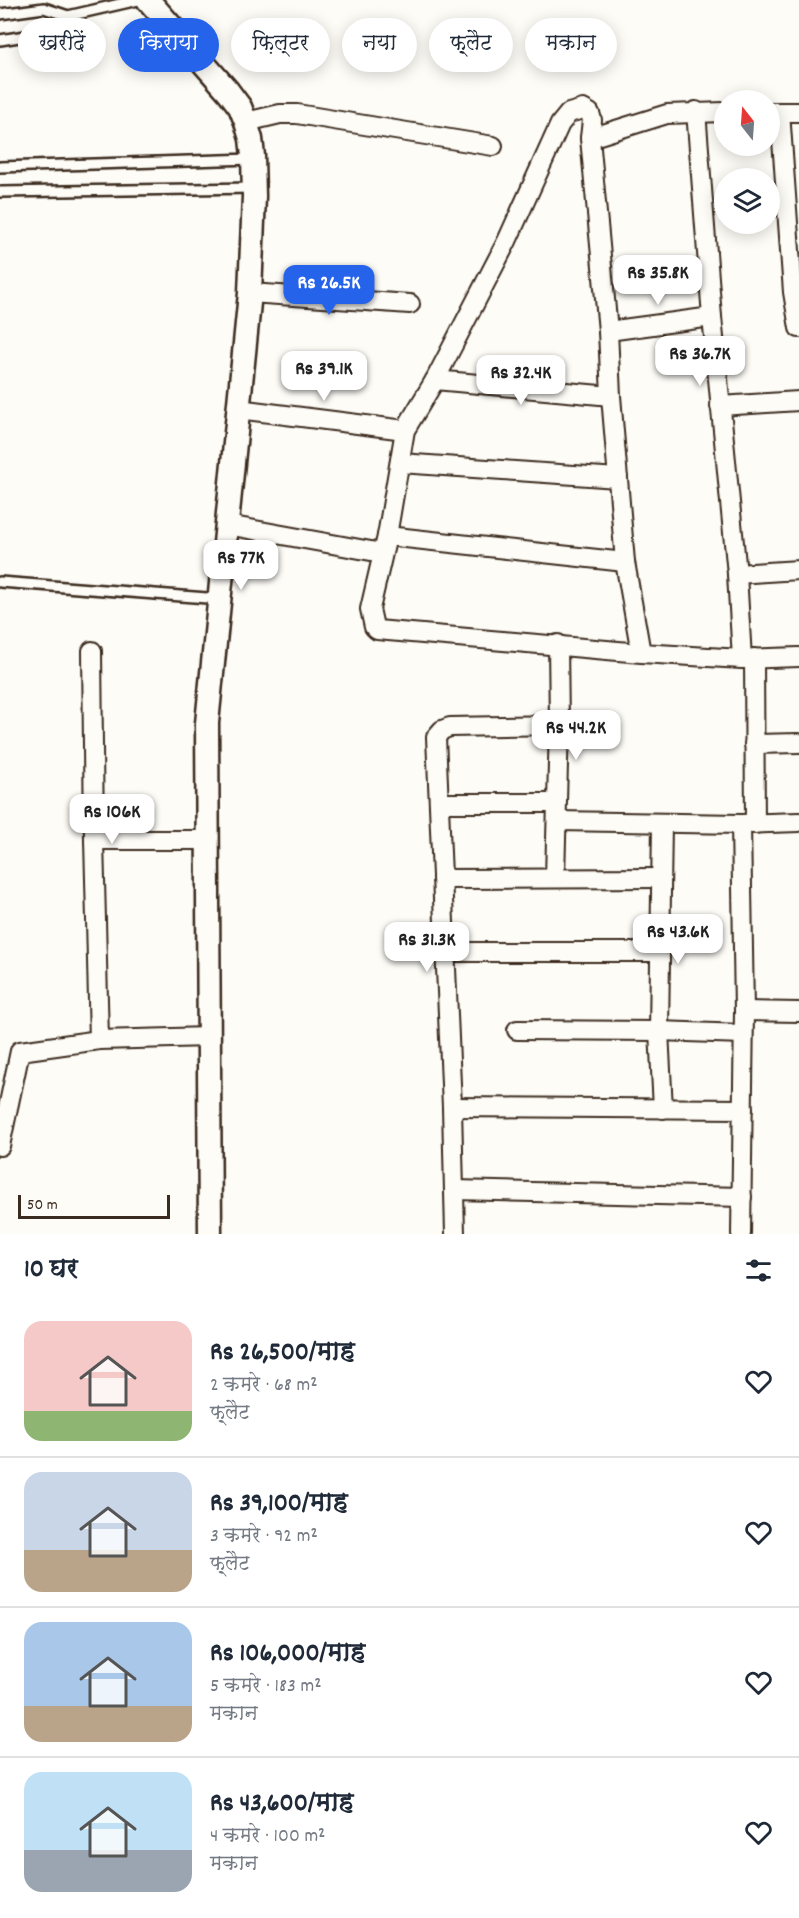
<!DOCTYPE html>
<html lang="hi">
<head>
<meta charset="utf-8">
<style>
  :root { --surface:#fff; --page:#f6f6f7; --text:#1f2937; --muted:#747a83; --line:#e0e1e3; --accent:#2563eb }
  body { margin:0; font-family:Dekko,"Playpen Sans Deva",sans-serif; background:var(--page); color:var(--text); height:100vh; display:flex; flex-direction:column; font-size:22px; white-space:nowrap }
  * { box-sizing:border-box; margin:0 }
  p { font-size:20px; color:var(--muted) }
  .icon { flex:none; width:33px; height:33px; fill:none; stroke:currentColor; stroke-width:2; stroke-linecap:round; stroke-linejoin:round }
  .map { position:relative; height:1234px; overflow:hidden }
  .panel { display:flex; flex-direction:column; background:var(--surface); flex:1 }
  .panel>* { flex:none }
  .guide { position:absolute; left:18px; top:18px; width:764px; height:54px; display:flex; gap:12px }
  .needle { width:39px; rotate:343deg }
  .tools { position:absolute; left:714px; top:90px; display:grid; gap:12px }
  .tools a { display:grid; place-items:center; width:66px; height:66px; border-radius:50%; background:var(--surface); box-shadow:0 3px 15px #0003; font-size:30px }
  .scale { position:absolute; left:18px; bottom:15px; width:152px; box-sizing:border-box; padding-left:6px; border:3px solid #3b2a1e; border-top:0; font-size:16px; line-height:21px; white-space:nowrap; color:#3b2a1e; -webkit-text-stroke:4px #fdfcf7; paint-order:stroke }
  .price { position:absolute; translate:-50% -51px; padding:0 14px; border-radius:12px; background:#fff; color:#222; font-size:20px; line-height:39px; filter:drop-shadow(0 2px 3px #0008) }
  .price::after { content:''; position:absolute; left:50%; top:36px; width:18px; height:14px; margin-left:-9px; background:inherit; clip-path:polygon(0 0,100% 0,50% 100%) }
  .price.on { background:var(--accent); color:#fff }
  ul { padding:0; list-style:none }
  li { display:flex; align-items:center; gap:18px; height:150px; padding:0 24px }
  li+li { border-top:2px solid var(--line) }
  li span { display:grid; place-items:center; flex:none; width:168px; height:120px; border-radius:18px; color:#555 }
  li>.icon { margin-inline-start:auto }
  span .icon { width:72px; height:72px; fill:#fffc; stroke-width:1 }
  li b { font-size:26px }
  h2 { display:flex; justify-content:space-between; align-items:center; height:72px; padding:0 24px; font-size:26px }
  .tag { padding:0 21px; border-radius:27px; background:var(--surface); box-shadow:0 3px 15px #0003; font-size:21px; line-height:54px }
  .tag.on { background:var(--accent); color:#fff }
  .map>svg:first-child { display:block }
  .lines { fill:none; stroke-linecap:round; stroke-linejoin:round }
  .service-casing { stroke:#3b2a1e; stroke-width:14 }
  .minor-casing { stroke:#3b2a1e; stroke-width:22 }
  .tertiary-casing { stroke:#3b2a1e; stroke-width:27 }
  .service { stroke:#fdfcf7; stroke-width:9 }
  .minor { stroke:#fdfcf7; stroke-width:18 }
  .tertiary { stroke:#fdfcf7; stroke-width:22 }
</style>
</head>
<body>
<div class="map">
<svg width="799" height="1234" viewBox="0 0 799 1234">
  <rect width="100%" height="100%" fill="#fdfcf7"/>
  <filter id="ink" filterUnits="userSpaceOnUse"><feTurbulence type="fractalNoise" baseFrequency=".0167" numOctaves="2"/><feDisplacementMap in="SourceGraphic" scale="12" xChannelSelector="R" yChannelSelector="G"/><feConvolveMatrix kernelMatrix="1 2 1 2 8 2 1 2 1" color-interpolation-filters="sRGB"/></filter>
  <g filter="url(#ink)">
    <g class="lines">
      <!-- service casing -->
      <g class="service-casing">
        <g id="service">
          <path d="M0,14L44,8L68,16L51,32L0,40"/>
          <path d="M68,16L138,0"/>
          <path d="M0,167L252,159"/>
          <path d="M0,192L254,188"/>
          <path d="M0,582L220,599"/>
        </g>
      </g>
      <!-- minor casing -->
      <g class="minor-casing">
        <g id="minor">
          <path d="M696,111L712,317L737,574L742,659"/>
          <path d="M770,112H799"/>
          <path d="M780,112L793,292L799,328"/>
          <path d="M246,122L280,114H297L493,146"/>
          <path d="M590,138L667,114L724,112"/>
          <path d="M250,293L410,304"/>
          <path d="M608,331L712,317"/>
          <path d="M435,380L611,396"/>
          <path d="M720,406L799,401"/>
          <path d="M238,409L405,430"/>
          <path d="M400,463L618,478"/>
          <path d="M227,525L382,553"/>
          <path d="M387,536L625,562"/>
          <path d="M737,574L799,570"/>
          <path d="M92,651L94,840L99,1040"/>
          <path d="M641,653L625,562L611,396L608,331L590,138L592,120L590,113L583,109L569,113L560,124L507,241L435,380L405,430L387,536L370,609L374,627L377,630L641,653L742,659L799,657"/>
          <path d="M754,658L755,824"/>
          <path d="M754,744L799,743"/>
          <path d="M439,803H556"/>
          <path d="M557,821L741,824L799,822"/>
          <path d="M662,823L659,1031L663,1109"/>
          <path d="M741,824L744,1011L741,1234"/>
          <path d="M94,840H208"/>
          <path d="M555,878L559,725L558,644"/>
          <path d="M442,879L661,878"/>
          <path d="M444,952H660"/>
          <path d="M744,1011L799,1012"/>
          <path d="M517,1030L659,1031L743,1034"/>
          <path d="M452,1107L743,1109"/>
          <path d="M0,1146L20,1051L99,1040L209,1037"/>
          <path d="M454,1190L742,1197"/>
          <path d="M455,1234L452,1107L436,737L442,730L450,727L559,725"/>
        </g>
      </g>
      <!-- tertiary casing -->
      <g class="tertiary-casing">
        <path id="tertiary" d="M148,0L228,91L240,107L246,122L251,139L253,156L254,196L250,293L207,723L210,1234"/>
      </g>
      <!-- service -->
      <use href="#service" class="service"/>
      <!-- minor -->
      <use href="#minor" class="minor"/>
      <!-- tertiary -->
      <use href="#tertiary" class="tertiary"/>
    </g>
  </g>
</svg>
<div class="tools">
<a><svg class="needle" viewBox="-14 -14 28 28"><path d="M0-13l5 13h-10z" fill="#e53935"/><path d="M0 13l5-13h-10z" fill="#747a83"/></svg></a>
<a><svg class="icon" aria-label="layers" viewBox="0 0 24 24"><path d="M12 4l9 5-9 5-9-5zM3 14l9 5 9-5"/></svg></a>
</div>
<div class="scale">50 m</div>
<b class="price" style="left:658px;top:306px">Rs 35.8K</b>
<b class="price on" style="left:329px;top:316px">Rs 26.5K</b>
<b class="price" style="left:700px;top:387px">Rs 36.7K</b>
<b class="price" style="left:324px;top:402px">Rs 39.1K</b>
<b class="price" style="left:521px;top:406px">Rs 32.4K</b>
<b class="price" style="left:241px;top:591px">Rs 77K</b>
<b class="price" style="left:576px;top:761px">Rs 44.2K</b>
<b class="price" style="left:112px;top:845px">Rs 106K</b>
<b class="price" style="left:678px;top:965px">Rs 43.6K</b>
<b class="price" style="left:427px;top:973px">Rs 31.3K</b>
<div class="guide">
<a class="tag">खरीदें</a>
<a class="tag on">किराया</a>
<a class="tag">फ़िल्टर</a>
<a class="tag">नया</a>
<a class="tag">फ़्लैट</a>
<a class="tag">मकान</a>
</div>
</div>
<section class="panel">
<h2>10 घर<svg class="icon" aria-label="filters" viewBox="0 0 24 24"><path d="M4 7h16M4 17h16"/><circle cx="9" cy="7" r="2"/><circle cx="15" cy="17" r="2"/></svg></h2>
<ul>
<li><span style="background:linear-gradient(#f6c9c9 75%,#8fb573 0)"><svg class="icon" aria-label="home" viewBox="0 0 24 24"><path d="M3 11l9-7 9 7M6 9v11h12V9"/></svg></span><div><b>Rs 26,500/माह</b><p>2 कमरे · 68 m²</p><p>फ़्लैट</p></div><svg class="icon" aria-label="heart" viewBox="0 0 24 24"><path d="M12 20l-8-8c-3-5 5-10 8-4 3-6 11-1 8 4z"/></svg></li>
<li><span style="background:linear-gradient(#c9d6e8 65%,#b9a48a 0)"><svg class="icon" aria-label="home" viewBox="0 0 24 24"><path d="M3 11l9-7 9 7M6 9v11h12V9"/></svg></span><div><b>Rs 39,100/माह</b><p>3 कमरे · 92 m²</p><p>फ़्लैट</p></div><svg class="icon" aria-label="heart" viewBox="0 0 24 24"><path d="M12 20l-8-8c-3-5 5-10 8-4 3-6 11-1 8 4z"/></svg></li>
<li><span style="background:linear-gradient(#a9c7e8 70%,#b9a48a 0)"><svg class="icon" aria-label="home" viewBox="0 0 24 24"><path d="M3 11l9-7 9 7M6 9v11h12V9"/></svg></span><div><b>Rs 106,000/माह</b><p>5 कमरे · 183 m²</p><p>मकान</p></div><svg class="icon" aria-label="heart" viewBox="0 0 24 24"><path d="M12 20l-8-8c-3-5 5-10 8-4 3-6 11-1 8 4z"/></svg></li>
<li><span style="background:linear-gradient(#bfe0f5 65%,#9aa5b1 0)"><svg class="icon" aria-label="home" viewBox="0 0 24 24"><path d="M3 11l9-7 9 7M6 9v11h12V9"/></svg></span><div><b>Rs 43,600/माह</b><p>4 कमरे · 100 m²</p><p>मकान</p></div><svg class="icon" aria-label="heart" viewBox="0 0 24 24"><path d="M12 20l-8-8c-3-5 5-10 8-4 3-6 11-1 8 4z"/></svg></li>
</ul>
</section>
</body>
</html>
